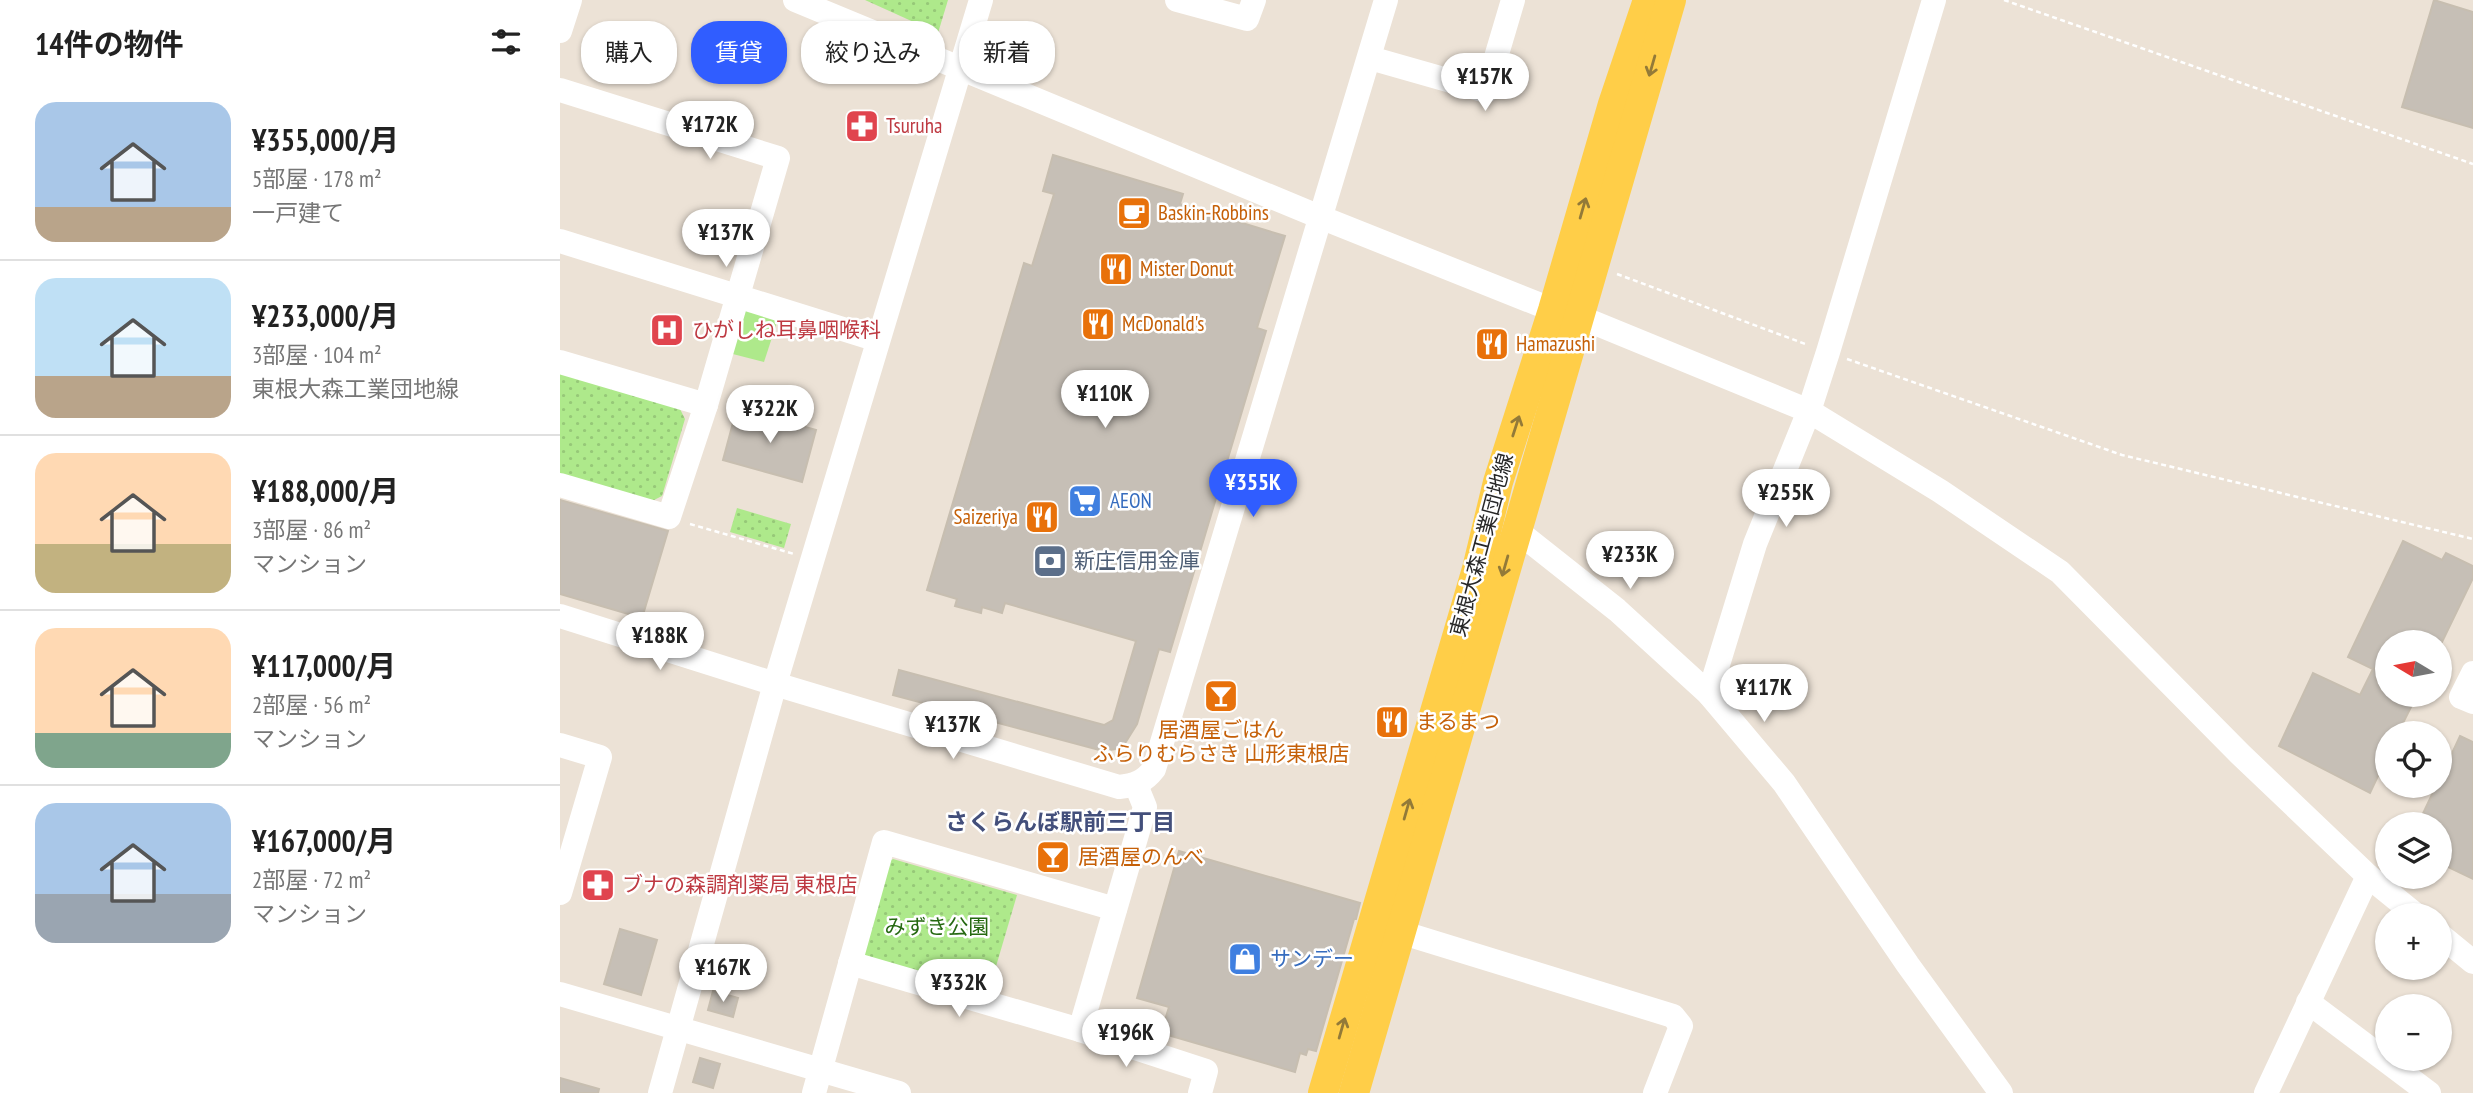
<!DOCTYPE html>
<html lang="ja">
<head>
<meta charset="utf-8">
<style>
  :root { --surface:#fff; --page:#f2f2f2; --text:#222; --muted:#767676; --line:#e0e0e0; --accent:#305dff }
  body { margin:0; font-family:"PT Sans Narrow","Noto Sans JP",sans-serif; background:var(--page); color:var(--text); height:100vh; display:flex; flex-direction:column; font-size:26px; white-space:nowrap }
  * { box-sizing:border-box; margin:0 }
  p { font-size:23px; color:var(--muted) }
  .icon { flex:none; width:38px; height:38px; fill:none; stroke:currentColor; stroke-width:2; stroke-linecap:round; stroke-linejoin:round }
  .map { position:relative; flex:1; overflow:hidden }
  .sheet { display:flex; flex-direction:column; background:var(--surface); width:560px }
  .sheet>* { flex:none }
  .hud { position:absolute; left:21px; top:21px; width:665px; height:63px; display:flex; gap:14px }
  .needle { width:46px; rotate:280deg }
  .controls { position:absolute; left:1815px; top:630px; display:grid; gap:14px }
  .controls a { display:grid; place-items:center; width:77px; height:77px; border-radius:50%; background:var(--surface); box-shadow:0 2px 5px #0004; font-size:35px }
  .price { position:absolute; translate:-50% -60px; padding:0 16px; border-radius:24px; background:#fff; color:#222; font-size:23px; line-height:46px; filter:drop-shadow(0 2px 4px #0008) }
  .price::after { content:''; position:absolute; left:50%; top:42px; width:21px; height:16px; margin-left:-10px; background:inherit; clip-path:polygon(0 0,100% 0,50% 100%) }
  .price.selected { background:var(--accent); color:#fff }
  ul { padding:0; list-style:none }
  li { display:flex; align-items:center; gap:21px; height:175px; padding:0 35px }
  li+li { border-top:2px solid var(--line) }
  li span { display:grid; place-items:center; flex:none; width:196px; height:140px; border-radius:21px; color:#555 }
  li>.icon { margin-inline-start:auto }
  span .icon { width:84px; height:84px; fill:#fffc; stroke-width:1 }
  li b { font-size:30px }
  h2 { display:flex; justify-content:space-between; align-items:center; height:84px; padding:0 35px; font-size:30px }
  .tag { padding:0 24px; border-radius:28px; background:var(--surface); box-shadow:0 2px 5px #0004; font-size:24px; line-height:63px }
  .tag.selected { background:var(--accent); color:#fff }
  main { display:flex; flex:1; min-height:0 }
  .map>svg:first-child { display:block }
  .grass { fill:#aee98b }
  .park { fill:url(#park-dots) }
  .building { fill:#c6bfb6; stroke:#c7beb0; stroke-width:2 }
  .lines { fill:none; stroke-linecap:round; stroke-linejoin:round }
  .path { stroke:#fff; stroke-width:2.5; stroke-dasharray:5 3.5; stroke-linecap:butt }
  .minor { stroke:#fff; stroke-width:24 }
  .major { stroke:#ffce48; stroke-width:30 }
  .oneway { stroke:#937a38 }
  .labels { text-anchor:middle; stroke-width:5; stroke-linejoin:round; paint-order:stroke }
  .health-label { font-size:21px; fill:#be3a42; stroke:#fff; text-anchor:start }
  .food-label { font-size:21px; fill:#c56008; stroke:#fff; text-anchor:start }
  .shop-label { font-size:21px; fill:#366cbe; stroke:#fff; text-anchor:start }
  .street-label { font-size:21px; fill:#272727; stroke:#fff }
  .service-label { font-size:21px; fill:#4e5e75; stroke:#fff; text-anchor:start }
  .park-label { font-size:21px; fill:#266911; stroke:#fff }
  .neighbourhood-label { font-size:23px; font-weight:bold; fill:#434f7b; stroke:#fff }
</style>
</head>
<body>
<main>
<section class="sheet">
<h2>14件の物件<svg class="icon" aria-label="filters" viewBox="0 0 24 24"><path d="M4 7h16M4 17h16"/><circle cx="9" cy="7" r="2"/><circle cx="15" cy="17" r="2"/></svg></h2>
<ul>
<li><span style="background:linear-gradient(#a9c7e8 75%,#b9a48a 0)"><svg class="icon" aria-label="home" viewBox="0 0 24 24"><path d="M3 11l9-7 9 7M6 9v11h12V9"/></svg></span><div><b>¥355,000/月</b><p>5部屋 · 178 m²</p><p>一戸建て</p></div></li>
<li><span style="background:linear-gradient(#bfe0f5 70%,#b9a48a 0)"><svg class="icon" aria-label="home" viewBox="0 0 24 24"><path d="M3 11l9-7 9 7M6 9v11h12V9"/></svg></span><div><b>¥233,000/月</b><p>3部屋 · 104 m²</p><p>東根大森工業団地線</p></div></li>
<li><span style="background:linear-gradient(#ffd9b3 65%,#c2b280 0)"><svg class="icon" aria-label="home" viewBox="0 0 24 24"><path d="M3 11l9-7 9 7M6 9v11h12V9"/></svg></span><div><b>¥188,000/月</b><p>3部屋 · 86 m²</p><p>マンション</p></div></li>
<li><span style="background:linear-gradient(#ffd9b3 75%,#7fa58c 0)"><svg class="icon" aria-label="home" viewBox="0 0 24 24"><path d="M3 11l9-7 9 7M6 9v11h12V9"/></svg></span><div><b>¥117,000/月</b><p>2部屋 · 56 m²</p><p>マンション</p></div></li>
<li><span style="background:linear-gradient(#a9c7e8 65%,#9aa5b1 0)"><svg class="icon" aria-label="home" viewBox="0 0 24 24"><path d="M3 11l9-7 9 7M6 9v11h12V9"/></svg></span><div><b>¥167,000/月</b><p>2部屋 · 72 m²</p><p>マンション</p></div></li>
</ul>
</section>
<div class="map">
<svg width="1913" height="1093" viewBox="0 0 1913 1093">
  <defs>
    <pattern id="park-dots" width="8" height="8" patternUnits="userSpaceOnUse" patternTransform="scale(1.75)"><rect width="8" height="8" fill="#aee98b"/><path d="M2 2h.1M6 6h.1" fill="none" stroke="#96c878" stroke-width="1.8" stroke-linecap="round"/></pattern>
  </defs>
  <rect width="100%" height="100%" fill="#ece2d6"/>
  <!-- grass -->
  <path class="grass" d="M177,296L221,310L204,362L161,351Z"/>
  <!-- park -->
  <g class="park">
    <path d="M305,0H388L378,33Z"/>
    <path d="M0,372L120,409L125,419L102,496L90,502L0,474Z"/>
    <path d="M177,508L231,524L224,548L170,532Z"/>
    <path d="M333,859L457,895L427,997L301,961L322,866Z"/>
  </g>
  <!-- building -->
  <g class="building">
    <path d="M1874,0L1913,12V128L1842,107Z"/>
    <path d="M493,155L623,194L620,204L725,236L697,328L706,331L610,652L599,649L577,724L562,748L543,751L333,695L339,670L544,725L553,720L576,641L445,603L442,613L422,607L421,613L395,606L397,599L367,590L464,263L472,266L494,194L483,191Z"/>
    <path d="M177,408L256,430L242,482L163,460Z"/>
    <path d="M0,500L108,531L82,618L0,594Z"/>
    <path d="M1843,541L1882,560L1886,553L1913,566V578L1882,642H1827V695H1857L1838,733H1827V757L1810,793L1719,746L1753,673L1800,695L1813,669L1788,657Z"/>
    <path d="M1900,736L1913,742V879L1880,863V824H1858L1876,786H1880V779Z"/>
    <path d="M619,851L800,903L796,919H794L756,1051L748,1049L746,1055L740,1053L735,1072L601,1033L609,1007L577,998Z"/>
    <path d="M60,929L97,940L81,995L44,984Z"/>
    <path d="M153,991L178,998L173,1017L148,1010Z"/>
    <path d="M140,1058L160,1064L153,1088L133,1082Z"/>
    <path d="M0,1078L39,1089L38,1093H0Z"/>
  </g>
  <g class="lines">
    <!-- path -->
    <g class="path">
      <path d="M1444,0L1913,164"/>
      <path d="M1057,274L1248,345"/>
      <path d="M1287,359L1562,455L1913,539"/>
      <path d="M130,524L234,554"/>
    </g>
    <!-- minor -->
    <g class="minor">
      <path d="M235,0L760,217L993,310L1020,317L1249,411L1380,491L1500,572L1680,754L1808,876L1856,915"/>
      <path d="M617,0L687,19L694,0"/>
      <path d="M0,31L10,0"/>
      <path d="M810,58L926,91L953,0"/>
      <path d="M0,90L218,158L146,405L109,517L0,485"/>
      <path d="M0,241L318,340"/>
      <path d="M0,362L146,405"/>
      <path d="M956,530L1057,610L1149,694L1224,783L1348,965L1441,1093"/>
      <path d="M0,616L215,684L559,787C575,785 584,782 594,769L826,0"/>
      <path d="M1913,673L1901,697L1913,702"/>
      <path d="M1149,694L1195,544L1249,411L1268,352L1374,0"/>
      <path d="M0,745L40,757L0,893"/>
      <path d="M840,932L1113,1016L1121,1026L1095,1093"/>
      <path d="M1880,935L1913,962"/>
      <path d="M290,963L520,1030L646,1071L640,1093"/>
      <path d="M0,994L339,1093"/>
      <path d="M1748,1002L1869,1093"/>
      <path d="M520,1030L585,807L576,785"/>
      <path d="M100,1093L215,684L421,0"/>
      <path d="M254,1093L324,842L555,909"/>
      <path d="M1706,1093L1808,876"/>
    </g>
    <!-- major -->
    <g class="major">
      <path d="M763,1093L917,569L938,482L993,310L1053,104L1088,0"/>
      <path d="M794,1093L1111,0"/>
    </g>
  </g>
  <!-- one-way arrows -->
  <defs><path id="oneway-shaft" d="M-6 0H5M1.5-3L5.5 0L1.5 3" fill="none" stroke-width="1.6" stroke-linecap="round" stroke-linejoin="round" transform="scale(1.75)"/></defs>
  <g class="oneway">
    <use href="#oneway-shaft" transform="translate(1092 66) rotate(106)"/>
    <use href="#oneway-shaft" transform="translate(1023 208) rotate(-74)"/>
    <use href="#oneway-shaft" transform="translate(956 426) rotate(-72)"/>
    <use href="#oneway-shaft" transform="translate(945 566) rotate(106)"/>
    <use href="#oneway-shaft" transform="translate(847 809) rotate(-74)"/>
    <use href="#oneway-shaft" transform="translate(782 1028) rotate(-74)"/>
  </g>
  <!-- icons -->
  <defs>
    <g id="pharmacy-square" transform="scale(1.75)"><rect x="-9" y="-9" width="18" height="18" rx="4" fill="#e0444e" stroke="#fff"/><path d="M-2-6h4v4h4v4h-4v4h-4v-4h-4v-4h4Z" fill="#fff"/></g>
    <g id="cafe-square" transform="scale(1.75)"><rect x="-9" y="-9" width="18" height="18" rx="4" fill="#e8710a" stroke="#fff"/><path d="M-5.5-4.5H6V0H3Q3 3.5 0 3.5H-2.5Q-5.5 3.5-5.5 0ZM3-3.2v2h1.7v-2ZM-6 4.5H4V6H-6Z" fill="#fff"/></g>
    <g id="restaurant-square" transform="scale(1.75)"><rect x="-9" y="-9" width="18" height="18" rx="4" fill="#e8710a" stroke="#fff"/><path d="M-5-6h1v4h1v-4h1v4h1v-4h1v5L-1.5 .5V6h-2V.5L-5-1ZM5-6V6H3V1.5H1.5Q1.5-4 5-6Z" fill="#fff"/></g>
    <g id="hospital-square" transform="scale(1.75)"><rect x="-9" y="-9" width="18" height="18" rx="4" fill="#e0444e" stroke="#fff"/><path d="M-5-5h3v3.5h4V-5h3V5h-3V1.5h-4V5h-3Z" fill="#fff"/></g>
    <g id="supermarket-square" transform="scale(1.75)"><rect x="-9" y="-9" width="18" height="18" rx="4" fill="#3f7fe0" stroke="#fff"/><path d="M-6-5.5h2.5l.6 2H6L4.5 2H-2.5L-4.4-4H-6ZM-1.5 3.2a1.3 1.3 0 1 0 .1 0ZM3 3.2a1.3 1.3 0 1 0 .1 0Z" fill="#fff"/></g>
    <g id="bank-square" transform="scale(1.75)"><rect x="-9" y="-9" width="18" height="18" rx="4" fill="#5c6f8a" stroke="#fff"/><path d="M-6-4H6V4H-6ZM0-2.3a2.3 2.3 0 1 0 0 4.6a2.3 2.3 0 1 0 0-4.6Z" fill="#fff"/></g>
    <g id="bar-square" transform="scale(1.75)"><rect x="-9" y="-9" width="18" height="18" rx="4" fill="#e8710a" stroke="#fff"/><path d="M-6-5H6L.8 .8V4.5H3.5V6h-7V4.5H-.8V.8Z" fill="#fff"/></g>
    <g id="shop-square" transform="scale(1.75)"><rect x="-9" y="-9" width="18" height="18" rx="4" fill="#3f7fe0" stroke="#fff"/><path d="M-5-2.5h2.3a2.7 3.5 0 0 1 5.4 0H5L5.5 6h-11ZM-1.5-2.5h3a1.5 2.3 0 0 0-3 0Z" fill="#fff"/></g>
  </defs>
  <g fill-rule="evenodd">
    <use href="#pharmacy-square" x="302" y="126"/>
    <use href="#cafe-square" x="574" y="213"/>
    <use href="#restaurant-square" x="556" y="269"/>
    <use href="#restaurant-square" x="538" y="324"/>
    <use href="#hospital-square" x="107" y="330"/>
    <use href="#restaurant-square" x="932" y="344"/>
    <use href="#supermarket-square" x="525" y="501"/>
    <use href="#restaurant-square" x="482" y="517"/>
    <use href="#bank-square" x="490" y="561"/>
    <use href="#bar-square" x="661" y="696"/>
    <use href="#restaurant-square" x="832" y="722"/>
    <use href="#bar-square" x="493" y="857"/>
    <use href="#pharmacy-square" x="38" y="885"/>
    <use href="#shop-square" x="685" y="959"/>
  </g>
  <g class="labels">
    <!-- health labels -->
    <g class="health-label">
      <text x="326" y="133">Tsuruha</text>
      <text x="132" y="337">ひがしね耳鼻咽喉科</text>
      <text x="62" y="892">ブナの森調剤薬局 東根店</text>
    </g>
    <!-- food labels -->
    <g class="food-label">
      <text x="598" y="220">Baskin-Robbins</text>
      <text x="580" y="276">Mister Donut</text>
      <text x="562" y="331">McDonald's</text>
      <text x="956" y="351">Hamazushi</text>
      <text x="458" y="524" text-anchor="end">Saizeriya</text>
      <text x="856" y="729">まるまつ</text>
      <text x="661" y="737" text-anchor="middle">居酒屋ごはん<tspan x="661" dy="24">ふらりむらさき 山形東根店</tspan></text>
      <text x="518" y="864">居酒屋のんべ</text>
    </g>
    <!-- shop labels -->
    <g class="shop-label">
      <text x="550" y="508">AEON</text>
      <text x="710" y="966">サンデー</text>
    </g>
    <!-- street labels -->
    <g class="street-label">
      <text transform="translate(922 545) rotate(-75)" y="7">東根大森工業団地線</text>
    </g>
    <!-- service labels -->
    <g class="service-label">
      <text x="514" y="568">新庄信用金庫</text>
    </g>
    <!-- park labels -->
    <g class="park-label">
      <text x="377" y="934">みずき公園</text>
    </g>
    <!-- neighbourhood labels -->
    <g class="neighbourhood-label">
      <text x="500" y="830">さくらんぼ駅前三丁目</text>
    </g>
  </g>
</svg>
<div class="controls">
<a><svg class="needle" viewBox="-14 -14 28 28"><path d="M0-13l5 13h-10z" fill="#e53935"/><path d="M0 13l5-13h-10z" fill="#767676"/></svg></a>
<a><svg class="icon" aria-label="locate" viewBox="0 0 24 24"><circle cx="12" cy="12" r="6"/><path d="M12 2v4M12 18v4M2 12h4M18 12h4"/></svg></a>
<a><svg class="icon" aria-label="layers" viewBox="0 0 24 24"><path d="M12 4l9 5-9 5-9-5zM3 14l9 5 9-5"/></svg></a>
<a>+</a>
<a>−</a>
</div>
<b class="price" style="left:925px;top:113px">¥157K</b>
<b class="price" style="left:150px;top:161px">¥172K</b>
<b class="price" style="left:166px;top:269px">¥137K</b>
<b class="price" style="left:545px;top:430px">¥110K</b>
<b class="price" style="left:210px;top:445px">¥322K</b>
<b class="price selected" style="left:693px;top:519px">¥355K</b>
<b class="price" style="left:1226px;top:529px">¥255K</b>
<b class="price" style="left:1070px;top:591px">¥233K</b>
<b class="price" style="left:100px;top:672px">¥188K</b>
<b class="price" style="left:1204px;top:724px">¥117K</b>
<b class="price" style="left:393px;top:761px">¥137K</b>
<b class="price" style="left:163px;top:1004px">¥167K</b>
<b class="price" style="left:399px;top:1019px">¥332K</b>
<b class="price" style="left:566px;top:1069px">¥196K</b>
<div class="hud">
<a class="tag">購入</a>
<a class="tag selected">賃貸</a>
<a class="tag">絞り込み</a>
<a class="tag">新着</a>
</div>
</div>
</main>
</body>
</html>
